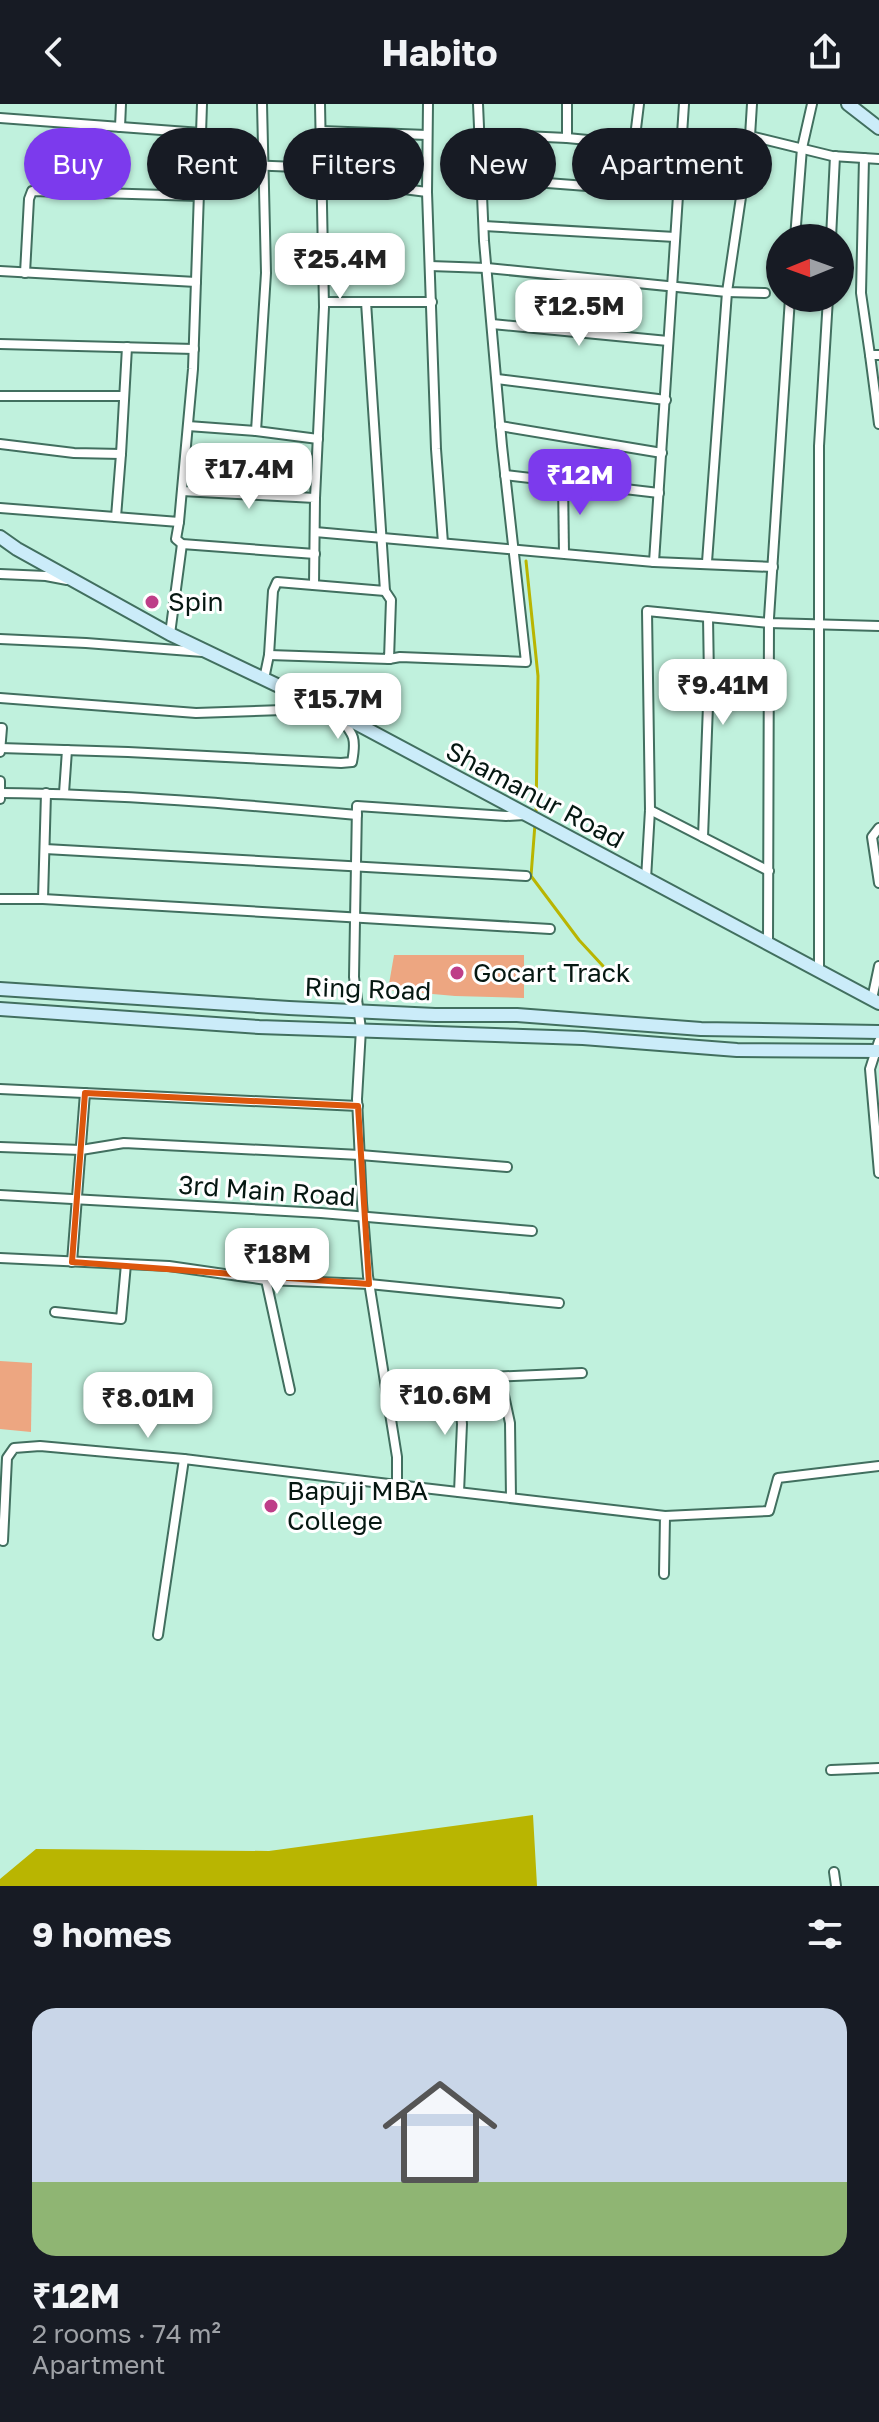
<!DOCTYPE html>
<html lang="en">
<head>
<meta charset="utf-8">
<style>
  :root { --surface:#171b24; --page:#20242c; --text:#f1f3f6; --muted:#9ea1a6; --line:#363941; --accent:#7c3aed }
  body { margin:0; font-family:"Golos Text",sans-serif; background:var(--page); color:var(--text); height:100vh; display:flex; flex-direction:column; font-size:30px; white-space:nowrap }
  * { box-sizing:border-box; margin:0 }
  p { font-size:26px; color:var(--muted) }
  .icon { flex:none; width:44px; height:44px; fill:none; stroke:currentColor; stroke-width:2; stroke-linecap:round; stroke-linejoin:round }
  .map { position:relative; height:1782px; overflow:hidden }
  .side { display:flex; flex-direction:column; background:var(--surface); flex:1 }
  .side>* { flex:none }
  .top-card { position:absolute; left:24px; top:24px; width:832px; height:72px; display:flex; gap:16px }
  .needle { width:52px; rotate:269deg }
  .controls { position:absolute; left:766px; top:120px; display:grid; gap:16px }
  .controls a { display:grid; place-items:center; width:88px; height:88px; border-radius:50%; background:var(--surface); box-shadow:0 2px 6px #0004; font-size:40px }
  .price { position:absolute; translate:-50% -68px; padding:0 18px; border-radius:16px; background:#fff; color:#222; font-size:26px; line-height:52px; filter:drop-shadow(0 2px 4px #0008) }
  .price::after { content:''; position:absolute; left:50%; top:48px; width:24px; height:18px; margin-left:-12px; background:inherit; clip-path:polygon(0 0,100% 0,50% 100%) }
  .price.selected { background:var(--accent); color:#fff }
  ul { padding:0; list-style:none }
  li { display:grid; align-content:center; gap:16px; height:424px; padding:0 32px }
  li+li { border-top:2px solid var(--line) }
  li span { display:grid; place-items:center; height:248px; border-radius:24px; color:#555 }
  li>.icon { margin-inline-start:auto }
  span .icon { width:144px; height:144px; fill:#fffc; stroke-width:1 }
  li b { font-size:34px }
  h2 { display:flex; justify-content:space-between; align-items:center; height:96px; padding:0 32px; font-size:34px }
  .pill { padding:0 28px; border-radius:36px; background:var(--surface); box-shadow:0 2px 6px #0004; font-size:28px; line-height:72px }
  .pill.selected { background:var(--accent); color:#fff }
  header { display:flex; justify-content:space-between; align-items:center; height:104px; padding:0 32px; background:var(--surface); font-size:36px; font-weight:700 }
  .map>svg:first-child { display:block }
  .green { fill:#eda681 }
  .water { fill:#b9b501 }
  .lines { fill:none; stroke-linecap:round; stroke-linejoin:round }
  .stream { stroke:#b9b501; stroke-width:3 }
  .street-casing { stroke:#416f5f; stroke-width:12 }
  .secondary-casing { stroke:#416f5f; stroke-width:16 }
  .street { stroke:#fff; stroke-width:8 }
  .secondary { stroke:#cbecf9; stroke-width:12 }
  .marked { fill:none; stroke:#dd560c; stroke-width:6; stroke-linejoin:round }
  .poi-dot { fill:#be3e88; stroke:#fff; stroke-width:3 }
  .labels { text-anchor:middle; stroke-width:6; stroke-linejoin:round; paint-order:stroke }
  .poi-label { font-size:26px; fill:#051711; stroke:#fff; text-anchor:start }
  .street-label { font-size:26px; fill:#051711; stroke:#fff }
</style>
</head>
<body>
<header><svg class="icon" aria-label="back" viewBox="0 0 24 24"><path d="M15 5l-7 7 7 7"/></svg>Habito<svg class="icon" aria-label="share" viewBox="0 0 24 24"><path d="M12 15V3M7 8l5-5 5 5M5 13v7h14v-7"/></svg></header>
<div class="map">
<svg width="879" height="1782" viewBox="0 0 879 1782">
  <rect width="100%" height="100%" fill="#c0f1dd"/>
  <!-- green -->
  <g class="green">
    <path d="M394,851H524V894L455,892L388,886Z"/>
    <path d="M0,1257L32,1259L31,1328L0,1325Z"/>
  </g>
  <!-- water -->
  <path class="water" d="M533,1711L537,1782H0V1775L36,1745L269,1747Z"/>
  <g class="lines">
    <!-- stream -->
    <g class="stream">
      <path d="M526,457L538,572L536,713"/>
      <path d="M535,720L531,772L579,836L603,862"/>
    </g>
    <!-- street casing -->
    <g class="street-casing">
      <g id="street">
        <path d="M428,0L427,88L436,345L443,439"/>
        <path d="M0,14L201,29"/>
        <path d="M120,23L121,0"/>
        <path d="M321,27L427,31"/>
        <path d="M480,30L567,34V0"/>
        <path d="M750,32L832,52L879,55"/>
        <path d="M567,34L681,45"/>
        <path d="M634,41L639,0"/>
        <path d="M864,54L861,189L870,251H879"/>
        <path d="M200,59L321,64L341,77L427,88"/>
        <path d="M482,74L678,89"/>
        <path d="M484,122L675,133"/>
        <path d="M795,134L802,44L812,0"/>
        <path d="M831,134L835,52"/>
        <path d="M430,162L487,164L727,188L765,189"/>
        <path d="M0,167L196,178"/>
        <path d="M25,169L29,95L32,87L199,92"/>
        <path d="M324,198H432"/>
        <path d="M492,220L668,237"/>
        <path d="M0,240L194,245"/>
        <path d="M870,251L879,320"/>
        <path d="M497,275L666,296"/>
        <path d="M0,292H124"/>
        <path d="M188,322L256,327L266,169L262,0"/>
        <path d="M500,322L662,349"/>
        <path d="M256,327L318,335"/>
        <path d="M0,340L74,349L121,350L127,243"/>
        <path d="M505,371L659,389"/>
        <path d="M563,378L564,449"/>
        <path d="M182,387L315,394L314,481"/>
        <path d="M315,394L324,203L320,0"/>
        <path d="M0,404L179,418L193,265L202,0"/>
        <path d="M116,413L121,350"/>
        <path d="M179,418L176,435L182,440L315,450"/>
        <path d="M315,428L654,458L773,463"/>
        <path d="M654,458L684,0"/>
        <path d="M707,458L727,188L750,32L752,0"/>
        <path d="M0,470L46,472L67,476"/>
        <path d="M170,530L182,440"/>
        <path d="M0,535L86,539L203,548"/>
        <path d="M269,551L389,555L391,496L385,487"/>
        <path d="M389,555L400,553L526,558L502,342L484,137L478,0"/>
        <path d="M264,575L269,551L273,487L277,478L385,487L366,198"/>
        <path d="M0,594L196,609L283,606L337,610C353,630 357,632 352,658L341,659L128,648L0,644"/>
        <path d="M0,624H2L0,648"/>
        <path d="M0,677V695"/>
        <path d="M0,689C119,690 238,700 357,711"/>
        <path d="M64,689L67,646"/>
        <path d="M650,706L769,767"/>
        <path d="M525,711L506,712L357,702L354,873L361,925L357,995L362,1099L368,1172L397,1353V1381L665,1412L664,1470"/>
        <path d="M879,724L872,733L879,779"/>
        <path d="M703,733L709,575L708,513"/>
        <path d="M45,745L526,772"/>
        <path d="M646,775L650,706L647,507L769,519L879,522"/>
        <path d="M0,795H43L550,825"/>
        <path d="M43,795L46,689"/>
        <path d="M768,839L769,514L790,194"/>
        <path d="M819,868V342L828,194"/>
        <path d="M872,895L879,862"/>
        <path d="M879,937L870,965L879,1069"/>
        <path d="M0,985L358,1002"/>
        <path d="M0,1043L81,1046L124,1039L360,1051L507,1063"/>
        <path d="M0,1091L321,1109L532,1127"/>
        <path d="M0,1154L169,1162L266,1176L369,1180L559,1199"/>
        <path d="M72,1158L85,989"/>
        <path d="M266,1176L290,1286"/>
        <path d="M55,1208L121,1215L126,1160"/>
        <path d="M500,1273L510,1319L511,1394"/>
        <path d="M458,1277L462,1320L459,1388"/>
        <path d="M386,1282L466,1274L582,1269"/>
        <path d="M665,1412L769,1407L778,1374L879,1362"/>
        <path d="M3,1437L7,1354L14,1344L40,1342L184,1355L397,1381"/>
        <path d="M158,1531L184,1355"/>
        <path d="M831,1666L879,1664"/>
        <path d="M834,1768L836,1782"/>
      </g>
    </g>
    <!-- secondary casing -->
    <g class="secondary-casing">
      <g id="secondary">
        <path d="M848,0L879,24"/>
        <path d="M0,433L17,445L170,530L348,615L879,899"/>
        <path d="M0,885L289,904L435,911H517L701,925L879,928"/>
        <path d="M0,905L259,923L583,934L737,946L879,947"/>
      </g>
    </g>
    <!-- street -->
    <use href="#street" class="street"/>
    <!-- secondary -->
    <use href="#secondary" class="secondary"/>
  </g>
  <!-- marked area -->
  <path class="marked" d="M85,989L358,1002L369,1180L72,1158Z"/>
  <!-- markers -->
  <g class="poi-dot">
    <circle cx="152" cy="498" r="8"/>
    <circle cx="457" cy="869" r="8"/>
    <circle cx="271" cy="1402" r="8"/>
  </g>
  <g class="labels">
    <!-- poi labels -->
    <g class="poi-label">
      <text x="168" y="507">Spin</text>
      <text x="473" y="878">Gocart Track</text>
      <text x="287" y="1396">Bapuji MBA<tspan x="287" dy="30">College</tspan></text>
    </g>
    <!-- street labels -->
    <g class="street-label">
      <text transform="translate(535 691) rotate(28)" y="9">Shamanur Road</text>
      <text transform="translate(368 885) rotate(2)" y="9">Ring Road</text>
      <text transform="translate(267 1087) rotate(4)" y="9">3rd Main Road</text>
    </g>
  </g>
</svg>
<div class="controls">
<a><svg class="needle" viewBox="-14 -14 28 28"><path d="M0-13l5 13h-10z" fill="#e53935"/><path d="M0 13l5-13h-10z" fill="#9ea1a6"/></svg></a>
</div>
<b class="price" style="left:340px;top:197px">₹25.4M</b>
<b class="price" style="left:579px;top:244px">₹12.5M</b>
<b class="price" style="left:249px;top:407px">₹17.4M</b>
<b class="price selected" style="left:580px;top:413px">₹12M</b>
<b class="price" style="left:723px;top:623px">₹9.41M</b>
<b class="price" style="left:338px;top:637px">₹15.7M</b>
<b class="price" style="left:277px;top:1192px">₹18M</b>
<b class="price" style="left:445px;top:1333px">₹10.6M</b>
<b class="price" style="left:148px;top:1336px">₹8.01M</b>
<div class="top-card">
<a class="pill selected">Buy</a>
<a class="pill">Rent</a>
<a class="pill">Filters</a>
<a class="pill">New</a>
<a class="pill">Apartment</a>
</div>
</div>
<section class="side">
<h2>9 homes<svg class="icon" aria-label="filters" viewBox="0 0 24 24"><path d="M4 7h16M4 17h16"/><circle cx="9" cy="7" r="2"/><circle cx="15" cy="17" r="2"/></svg></h2>
<ul>
<li><span style="background:linear-gradient(#c9d6e8 70%,#8fb573 0)"><svg class="icon" aria-label="home" viewBox="0 0 24 24"><path d="M3 11l9-7 9 7M6 9v11h12V9"/></svg></span><div><b>₹12M</b><p>2 rooms · 74 m²</p><p>Apartment</p></div></li>
</ul>
</section>
</body>
</html>
